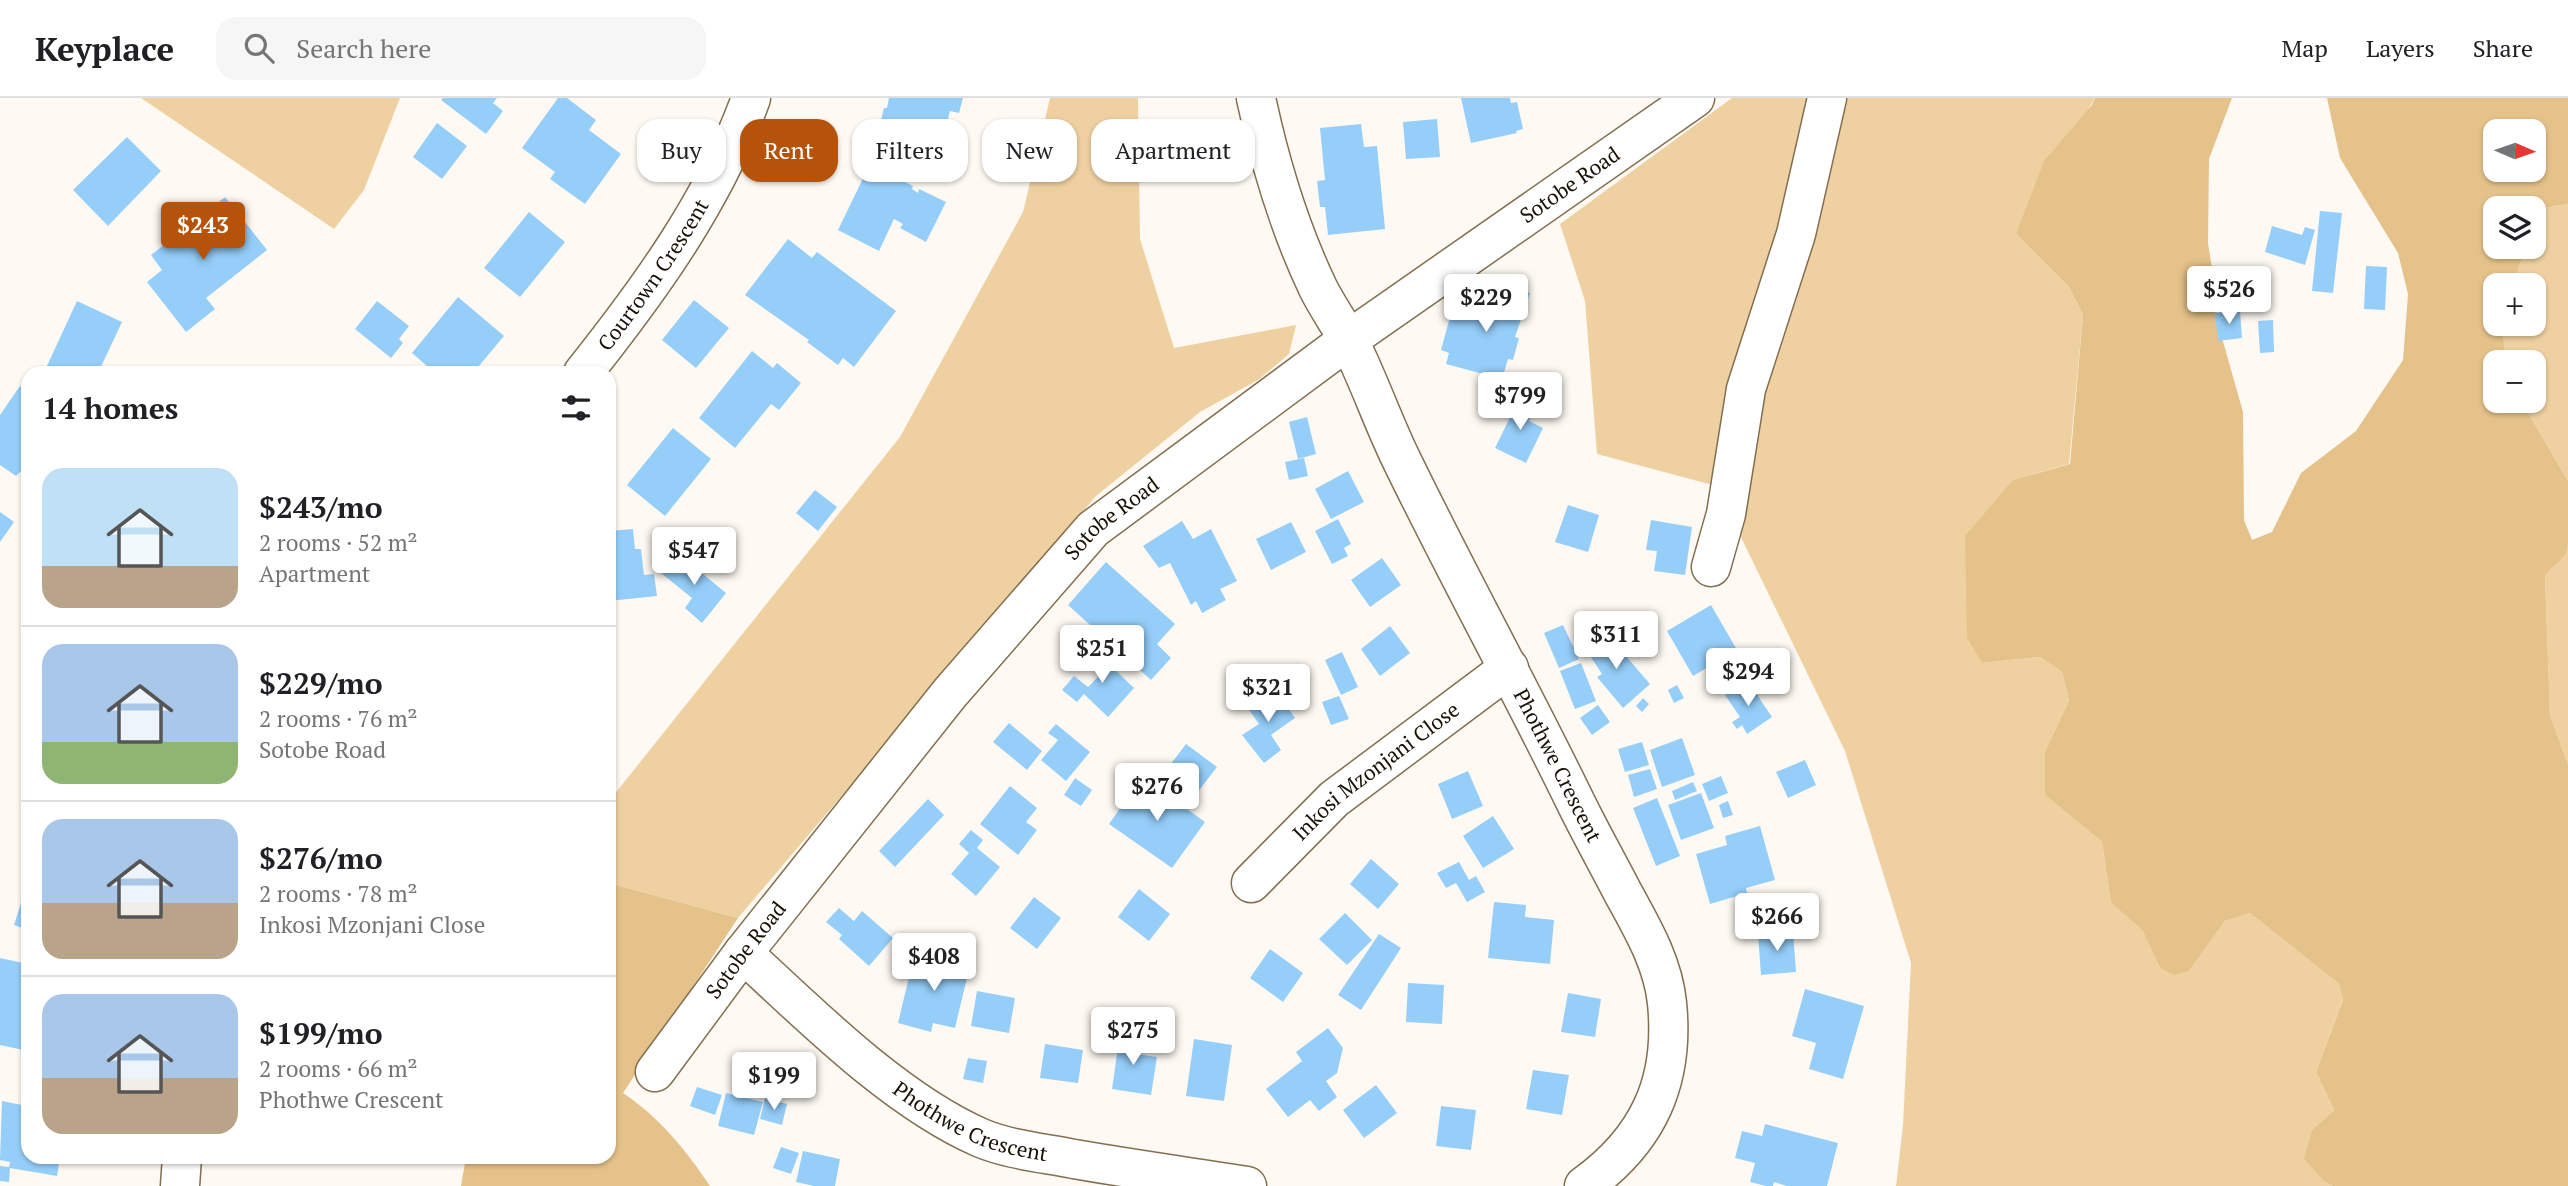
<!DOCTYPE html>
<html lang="en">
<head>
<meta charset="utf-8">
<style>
  :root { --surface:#fff; --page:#f6f6f6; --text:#202124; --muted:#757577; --line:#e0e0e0; --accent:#b45309 }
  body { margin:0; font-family:"PT Serif",serif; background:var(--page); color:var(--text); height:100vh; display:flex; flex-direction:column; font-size:26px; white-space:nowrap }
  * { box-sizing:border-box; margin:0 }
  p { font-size:23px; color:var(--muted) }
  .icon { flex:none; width:38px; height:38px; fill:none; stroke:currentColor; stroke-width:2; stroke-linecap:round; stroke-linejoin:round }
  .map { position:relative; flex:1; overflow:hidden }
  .drawer { position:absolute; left:21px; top:268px; width:595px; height:798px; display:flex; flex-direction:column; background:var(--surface); border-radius:21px; box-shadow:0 2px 5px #0004 }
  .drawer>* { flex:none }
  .hud { position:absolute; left:637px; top:21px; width:665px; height:63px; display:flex; gap:14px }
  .needle { width:46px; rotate:92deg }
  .tools { position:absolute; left:2483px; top:21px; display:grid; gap:14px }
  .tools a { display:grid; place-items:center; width:63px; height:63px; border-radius:14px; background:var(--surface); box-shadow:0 2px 5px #0004; font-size:35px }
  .price { position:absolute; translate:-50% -60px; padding:0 16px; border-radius:7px; background:#fff; color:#222; font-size:23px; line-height:46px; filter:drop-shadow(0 2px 4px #0008) }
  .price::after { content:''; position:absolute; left:50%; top:42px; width:21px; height:16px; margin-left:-10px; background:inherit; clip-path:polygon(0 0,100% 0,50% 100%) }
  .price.active { background:var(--accent); color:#fff }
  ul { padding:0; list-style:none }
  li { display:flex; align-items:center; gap:21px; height:175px; padding:0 21px }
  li+li { border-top:2px solid var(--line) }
  li span { display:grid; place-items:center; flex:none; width:196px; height:140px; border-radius:21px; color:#555 }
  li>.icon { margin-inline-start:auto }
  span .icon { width:84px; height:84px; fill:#fffc; stroke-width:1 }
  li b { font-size:30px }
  h2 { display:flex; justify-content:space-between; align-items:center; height:84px; padding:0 21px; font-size:30px }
  .pill { padding:0 24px; border-radius:21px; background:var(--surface); box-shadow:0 2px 5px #0004; font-size:24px; line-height:63px }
  .pill.active { background:var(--accent); color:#fff }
  header { display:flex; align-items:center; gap:42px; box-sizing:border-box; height:98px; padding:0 35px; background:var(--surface); border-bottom:2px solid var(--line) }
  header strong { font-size:33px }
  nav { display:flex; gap:38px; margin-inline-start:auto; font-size:24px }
  .search { width:490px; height:63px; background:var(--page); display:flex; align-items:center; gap:18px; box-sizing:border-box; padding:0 24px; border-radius:21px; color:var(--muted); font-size:26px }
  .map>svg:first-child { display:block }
  .green { fill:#efd1a1 }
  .forest { fill:#e5c289; fill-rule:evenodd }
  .building { fill:#95cef9 }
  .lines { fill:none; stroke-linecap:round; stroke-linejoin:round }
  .street-casing { stroke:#826f51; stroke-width:41 }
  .street { stroke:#fff; stroke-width:38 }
  .labels { text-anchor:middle; stroke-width:5; stroke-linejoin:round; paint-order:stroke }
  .street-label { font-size:21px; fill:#191106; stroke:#fff }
</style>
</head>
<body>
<header>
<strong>Keyplace</strong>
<div class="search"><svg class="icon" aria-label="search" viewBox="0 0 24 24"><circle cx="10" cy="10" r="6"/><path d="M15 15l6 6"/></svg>Search here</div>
<nav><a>Map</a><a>Layers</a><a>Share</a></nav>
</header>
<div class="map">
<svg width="2568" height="1088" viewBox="0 0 2568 1088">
  <rect width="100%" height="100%" fill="#fefaf3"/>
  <!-- green -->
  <g class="green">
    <path d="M141,0H400L364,92L334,131Z"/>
    <path d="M1050,0H1138L1140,141L1174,250L1296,227L1289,256L1258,282L1200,314L1096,398L738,820L609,785V703L900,339L1023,114Z"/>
    <path d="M1732,0H2095L2016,136L2069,189L2083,217L2069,366L2013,382L1982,565L2040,559L2062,574L2069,602L2045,654V697L2102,744L2111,805L2142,832L2160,870L2189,873L2225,823L2250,815L2339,886L2343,900L2316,974L2334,1012L2312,1032L2325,1084L2333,1088H1896L1903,1027L1911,865L1845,653L1716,388L1597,356L1585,203L1560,126Z"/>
    <path d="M2568,106V383L2521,303H2534V264H2506L2502,226H2534V187H2513L2526,149H2534V126L2539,111Z"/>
    <path d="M2568,446V666L2550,618L2545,477L2565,456Z"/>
  </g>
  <!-- forest -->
  <g class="forest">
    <path d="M2095,0H2232L2209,61L2208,145L2218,207L2215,215L2243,314L2244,422L2252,442L2272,434L2301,375L2356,333L2403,262L2408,196L2398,155L2340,60L2327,0H2568V106L2539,111L2534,126V110H2496V149H2526L2513,187H2496V226H2502L2506,264H2496V303H2521L2568,383V446L2566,456L2545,477L2550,618L2568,666V1088H2333L2325,1084L2304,1061L2312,1032L2334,1012L2316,974L2343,901L2339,886L2250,815L2225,823L2189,873L2174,877L2160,870L2142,832L2111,805L2102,744L2045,697V654L2069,602L2062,574L2040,559L1982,565L1967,540L1965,438L2013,382L2070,366L2083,217L2069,189L2016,136L2044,63L2092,7ZM2496,33H2534V72H2496Z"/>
    <path d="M609,785L738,820L623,995C659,1019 686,1052 710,1088H461L466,1059H609Z"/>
  </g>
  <!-- building -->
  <g class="building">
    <path d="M443,0H497L493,5L503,13L486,36L441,2Z"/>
    <path d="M558,0H567L596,22L589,32L621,56L585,106L550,81L555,74L522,50Z"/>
    <path d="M889,0H963L959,15L950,13L939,58L876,42L884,10H887Z"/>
    <path d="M1461,0H1510L1511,5L1517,4L1523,31L1516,33L1517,35L1471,45Z"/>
    <path d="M1437,21L1440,59L1406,61L1403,24Z"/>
    <path d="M437,25L467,48L442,81L413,59Z"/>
    <path d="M1361,26L1364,49L1377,48L1385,131L1328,137L1325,109H1320L1317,83L1325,82L1320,30Z"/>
    <path d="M127,39L161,73L108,128L73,92Z"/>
    <path d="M870,66L913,88L912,91L918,95L919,91L946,104L926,144L900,130L903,126L894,121L879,153L838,132Z"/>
    <path d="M225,99L267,152L206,200L215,211L186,234L147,184L162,172L151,157Z"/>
    <path d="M2320,113L2342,115L2333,195L2312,193Z"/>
    <path d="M529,114L565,144L520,199L484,170Z"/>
    <path d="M2272,128L2302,137L2305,129L2315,132L2305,167L2265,154Z"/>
    <path d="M788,141L812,160L817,154L896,213L854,269L843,260L838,267L807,244L809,242L745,197Z"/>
    <path d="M2366,168L2387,169L2385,212L2364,211Z"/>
    <path d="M2224,182L2247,187L2242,212L2218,207Z"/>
    <path d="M1509,187L1530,195L1515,239L1519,240L1513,262L1508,261L1502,281L1446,266L1449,255L1441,252L1450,219L1461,221L1467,200L1505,210L1500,204Z"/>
    <path d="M458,199L504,238L473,275H435L412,255Z"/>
    <path d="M694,202L729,230L696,270L662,242Z"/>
    <path d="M77,203L122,224L98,275H57L46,270Z"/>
    <path d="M377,203L409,228L399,241L403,245L391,260L355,231Z"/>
    <path d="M2240,213L2242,240L2218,243L2215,215Z"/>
    <path d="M2273,222L2274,254L2260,255L2258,223Z"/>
    <path d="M752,253L773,270L777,265L801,285L779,312L771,306L735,350L699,320Z"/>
    <path d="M20,288L28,293V379L20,374L16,378L0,367V317Z"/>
    <path d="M1521,297L1537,305L1529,323L1543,330L1526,365L1495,350Z"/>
    <path d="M1307,319L1316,356L1298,361L1289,324Z"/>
    <path d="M673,330L711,361L665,418L627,387Z"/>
    <path d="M1304,360L1308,378L1289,382L1285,364Z"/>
    <path d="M1348,373L1364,404L1331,421L1315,391Z"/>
    <path d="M815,392L837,409L818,433L796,415Z"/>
    <path d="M1568,407L1599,417L1588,454L1555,444Z"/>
    <path d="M0,414L14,424L0,444Z"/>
    <path d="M1338,421L1351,446L1344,450L1348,458L1332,466L1315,433Z"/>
    <path d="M1651,422L1692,429L1685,477L1654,473L1657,453L1646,452Z"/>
    <path d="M1182,423L1193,441L1211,431L1237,483L1220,491L1226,502L1202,515L1196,503L1191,507L1170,465L1159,470L1143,448Z"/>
    <path d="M1291,424L1306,454L1271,472L1256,441Z"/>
    <path d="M633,431L635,451H641L644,477L654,476L657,498L609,503V433Z"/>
    <path d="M676,454L726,495L702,525L685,510L692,500L661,475Z"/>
    <path d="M1382,460L1401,487L1370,509L1351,482Z"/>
    <path d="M1106,464L1175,526L1157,546L1171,560L1151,582L1068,507Z"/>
    <path d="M1711,507L1737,552L1693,578L1667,533Z"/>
    <path d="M1563,527L1579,561L1559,570L1544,535Z"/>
    <path d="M1390,528L1410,555L1380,578L1361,551Z"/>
    <path d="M1604,535L1619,562L1625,557L1650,586L1623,610L1597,579L1602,576L1583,547Z"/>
    <path d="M1101,546L1117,558L1110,567L1134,590L1108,619L1084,596L1077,604L1062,592L1074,578L1088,589L1105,572L1090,560Z"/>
    <path d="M1342,554L1358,589L1341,597L1325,562Z"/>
    <path d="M1581,565L1596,603L1575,611L1560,573Z"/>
    <path d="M1747,582L1772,619L1747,636L1742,627L1737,631L1732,624L1740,619L1725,597Z"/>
    <path d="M1677,587L1684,600L1674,605L1668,592Z"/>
    <path d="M1274,590L1295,620L1271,637L1281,652L1264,665L1242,637L1259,626L1247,609Z"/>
    <path d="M1339,598L1349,621L1331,627L1322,604Z"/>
    <path d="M1643,600L1649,606L1642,614L1636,608Z"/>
    <path d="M1598,607L1610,624L1592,637L1580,620Z"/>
    <path d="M1009,625L1042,653L1027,672L993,644Z"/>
    <path d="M1056,626L1090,654L1066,683L1041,662L1058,642L1048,635Z"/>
    <path d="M1682,640L1695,677L1662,689L1650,652Z"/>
    <path d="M1642,644L1649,667L1625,674L1618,651Z"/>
    <path d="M1186,646L1217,669L1197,695L1167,671Z"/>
    <path d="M1805,662L1816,687L1788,700L1776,674Z"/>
    <path d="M1650,671L1657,691L1634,699L1628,677Z"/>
    <path d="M1468,673L1483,708L1452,721L1438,686Z"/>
    <path d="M1721,678L1728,695L1709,703L1702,686Z"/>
    <path d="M1142,679L1205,724L1172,770L1109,726Z"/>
    <path d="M1075,680L1092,692L1081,708L1064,697Z"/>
    <path d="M1693,684L1697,693L1675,702L1672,693Z"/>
    <path d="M1010,688L1037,710L1026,724L1037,732L1018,757L980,726Z"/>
    <path d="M1701,695L1714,730L1681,742L1668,707Z"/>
    <path d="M1657,700L1680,758L1656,768L1633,710Z"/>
    <path d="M928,701L944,717L895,769L879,753Z"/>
    <path d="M1728,703L1733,717L1723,720L1719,707Z"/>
    <path d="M1493,718L1514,751L1483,770L1463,738Z"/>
    <path d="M1760,728L1775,782L1746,790L1747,795L1710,806L1696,756L1727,747L1725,738Z"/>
    <path d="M971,732L983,742L977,750L1000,769L976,798L951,776L969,755L959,746Z"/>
    <path d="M1371,761L1399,786L1378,811L1350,786Z"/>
    <path d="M1459,764L1469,782L1476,778L1485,794L1467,804L1456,785L1446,790L1437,775Z"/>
    <path d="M28,782V832L14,827Z"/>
    <path d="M1139,791L1170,816L1149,843L1118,819Z"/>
    <path d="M1034,799L1061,820L1037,851L1010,830Z"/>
    <path d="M1494,804L1526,807L1525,819L1554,822L1550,866L1488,860Z"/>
    <path d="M839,810L854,823L862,813L893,840L869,868L839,841L842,837L826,824Z"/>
    <path d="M1345,815L1372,842L1347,867L1319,841Z"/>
    <path d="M1793,834L1796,874L1761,877L1758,836Z"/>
    <path d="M1379,836L1401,850L1361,912L1338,897Z"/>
    <path d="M1270,851L1303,875L1283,904L1250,880Z"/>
    <path d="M915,854L970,867L955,930L933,925L931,934L898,925Z"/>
    <path d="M0,860L28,866V953L0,947Z"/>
    <path d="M1408,885L1444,887L1442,926L1406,924Z"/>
    <path d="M1805,891L1864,908L1843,981L1809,971L1816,945L1792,938Z"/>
    <path d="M977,893L1015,900L1009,935L971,928Z"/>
    <path d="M1568,895L1601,901L1595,939L1561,934Z"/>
    <path d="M1328,930L1343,950L1337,975L1326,983L1337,999L1319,1013L1310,1002L1288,1019L1266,991L1302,963L1296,954Z"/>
    <path d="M1120,935L1139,937L1136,956L1157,959L1151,997L1112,991Z"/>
    <path d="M1194,941L1232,947L1224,1003L1186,998Z"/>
    <path d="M1045,946L1083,952L1078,985L1040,980Z"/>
    <path d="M968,960L987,963L983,985L963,981Z"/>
    <path d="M1533,972L1569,977L1562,1017L1526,1011Z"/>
    <path d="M1376,987L1397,1015L1364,1040L1343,1012Z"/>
    <path d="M697,989L722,997L715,1017L690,1008Z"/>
    <path d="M726,995L763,1004L754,1037L718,1028Z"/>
    <path d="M24,999H28V1059H60L57,1078L10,1070L9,1084L0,1083V1068L9,1069L10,1064L0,1062L2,1003L22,1007Z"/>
    <path d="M765,1000L787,1006L782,1027L760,1021Z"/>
    <path d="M1441,1008L1476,1012L1471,1052L1436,1048Z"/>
    <path d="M1765,1026L1838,1045L1827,1088H1787L1774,1084L1773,1088H1766L1750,1084L1755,1065L1735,1060L1742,1033L1762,1038Z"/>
    <path d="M781,1049L799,1055L791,1076L773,1070Z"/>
    <path d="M803,1053L840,1061L835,1088H814L796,1084Z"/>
  </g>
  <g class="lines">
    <!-- street casing -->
    <g class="street-casing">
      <g id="street">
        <path id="s1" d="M1256,0C1270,66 1289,129 1318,190C1327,208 1339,225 1349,243C1369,282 1383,325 1403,365C1458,478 1519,588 1574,701C1589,732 1606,762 1622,793C1641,828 1663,864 1667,905C1675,984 1648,1042 1584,1088"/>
        <path id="s2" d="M583,275C650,191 715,101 751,0"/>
        <path d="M1711,469L1726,416L1746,291L1796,136L1827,0"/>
        <path id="s3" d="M1251,785L1334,701L1509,570"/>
        <path id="s4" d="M743,855C811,918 896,1003 981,1040C1010,1052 1044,1055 1074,1061C1132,1071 1189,1079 1247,1088"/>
        <path id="s5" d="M655,974L743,855L950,595L1093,431L1348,242L1695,0"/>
        <path d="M180,1088L182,1059"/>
      </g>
    </g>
    <!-- street -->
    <use href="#street" class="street"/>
  </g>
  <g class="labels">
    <!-- street labels -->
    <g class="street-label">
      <text dy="7" stroke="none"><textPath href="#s5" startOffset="1286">Sotobe Road</textPath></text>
      <text dy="7" stroke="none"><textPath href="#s2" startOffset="121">Courtown Crescent</textPath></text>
      <text dy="7" stroke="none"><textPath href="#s5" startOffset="719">Sotobe Road</textPath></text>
      <text dy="7" stroke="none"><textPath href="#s1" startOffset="735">Phothwe Crescent</textPath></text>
      <text dy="7" stroke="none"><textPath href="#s3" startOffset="168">Inkosi Mzonjani Close</textPath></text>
      <text dy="7" stroke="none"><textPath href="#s5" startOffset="152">Sotobe Road</textPath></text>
      <text dy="7" stroke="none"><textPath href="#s4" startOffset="287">Phothwe Crescent</textPath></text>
    </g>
  </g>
</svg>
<div class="tools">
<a><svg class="needle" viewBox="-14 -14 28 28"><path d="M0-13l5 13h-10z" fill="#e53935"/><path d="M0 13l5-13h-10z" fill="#757577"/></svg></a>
<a><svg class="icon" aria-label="layers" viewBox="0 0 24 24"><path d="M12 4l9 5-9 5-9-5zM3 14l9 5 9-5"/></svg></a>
<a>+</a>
<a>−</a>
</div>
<b class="price active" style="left:203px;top:164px">$243</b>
<b class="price" style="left:2229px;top:228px">$526</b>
<b class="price" style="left:1486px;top:236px">$229</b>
<b class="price" style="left:1520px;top:334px">$799</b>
<b class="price" style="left:694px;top:489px">$547</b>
<b class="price" style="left:1616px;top:573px">$311</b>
<b class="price" style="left:1102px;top:587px">$251</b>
<b class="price" style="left:1748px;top:610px">$294</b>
<b class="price" style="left:1268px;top:626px">$321</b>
<b class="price" style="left:1157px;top:725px">$276</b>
<b class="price" style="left:1777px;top:855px">$266</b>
<b class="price" style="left:934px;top:895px">$408</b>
<b class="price" style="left:1133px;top:969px">$275</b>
<b class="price" style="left:774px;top:1014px">$199</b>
<div class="hud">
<a class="pill">Buy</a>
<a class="pill active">Rent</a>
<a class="pill">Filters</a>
<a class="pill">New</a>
<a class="pill">Apartment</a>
</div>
<section class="drawer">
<h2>14 homes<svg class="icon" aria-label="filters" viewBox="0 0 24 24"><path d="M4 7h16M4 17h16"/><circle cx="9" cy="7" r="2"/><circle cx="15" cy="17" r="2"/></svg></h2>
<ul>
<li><span style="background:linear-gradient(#bfe0f5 70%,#b9a48a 0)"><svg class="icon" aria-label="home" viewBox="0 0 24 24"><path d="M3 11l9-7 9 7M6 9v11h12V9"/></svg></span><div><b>$243/mo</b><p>2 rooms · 52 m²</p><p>Apartment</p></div></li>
<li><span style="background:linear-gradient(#a9c7e8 70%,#8fb573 0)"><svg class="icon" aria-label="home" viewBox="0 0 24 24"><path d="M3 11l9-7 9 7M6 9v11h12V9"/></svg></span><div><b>$229/mo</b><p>2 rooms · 76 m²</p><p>Sotobe Road</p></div></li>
<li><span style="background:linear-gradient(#a9c7e8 60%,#b9a48a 0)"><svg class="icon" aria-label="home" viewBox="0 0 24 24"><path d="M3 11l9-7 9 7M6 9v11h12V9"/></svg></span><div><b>$276/mo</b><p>2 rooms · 78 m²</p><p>Inkosi Mzonjani Close</p></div></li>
<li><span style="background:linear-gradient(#a9c7e8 60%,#b9a48a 0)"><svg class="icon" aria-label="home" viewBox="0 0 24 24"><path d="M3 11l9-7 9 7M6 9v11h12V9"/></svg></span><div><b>$199/mo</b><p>2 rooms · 66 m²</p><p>Phothwe Crescent</p></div></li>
</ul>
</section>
</div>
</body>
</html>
